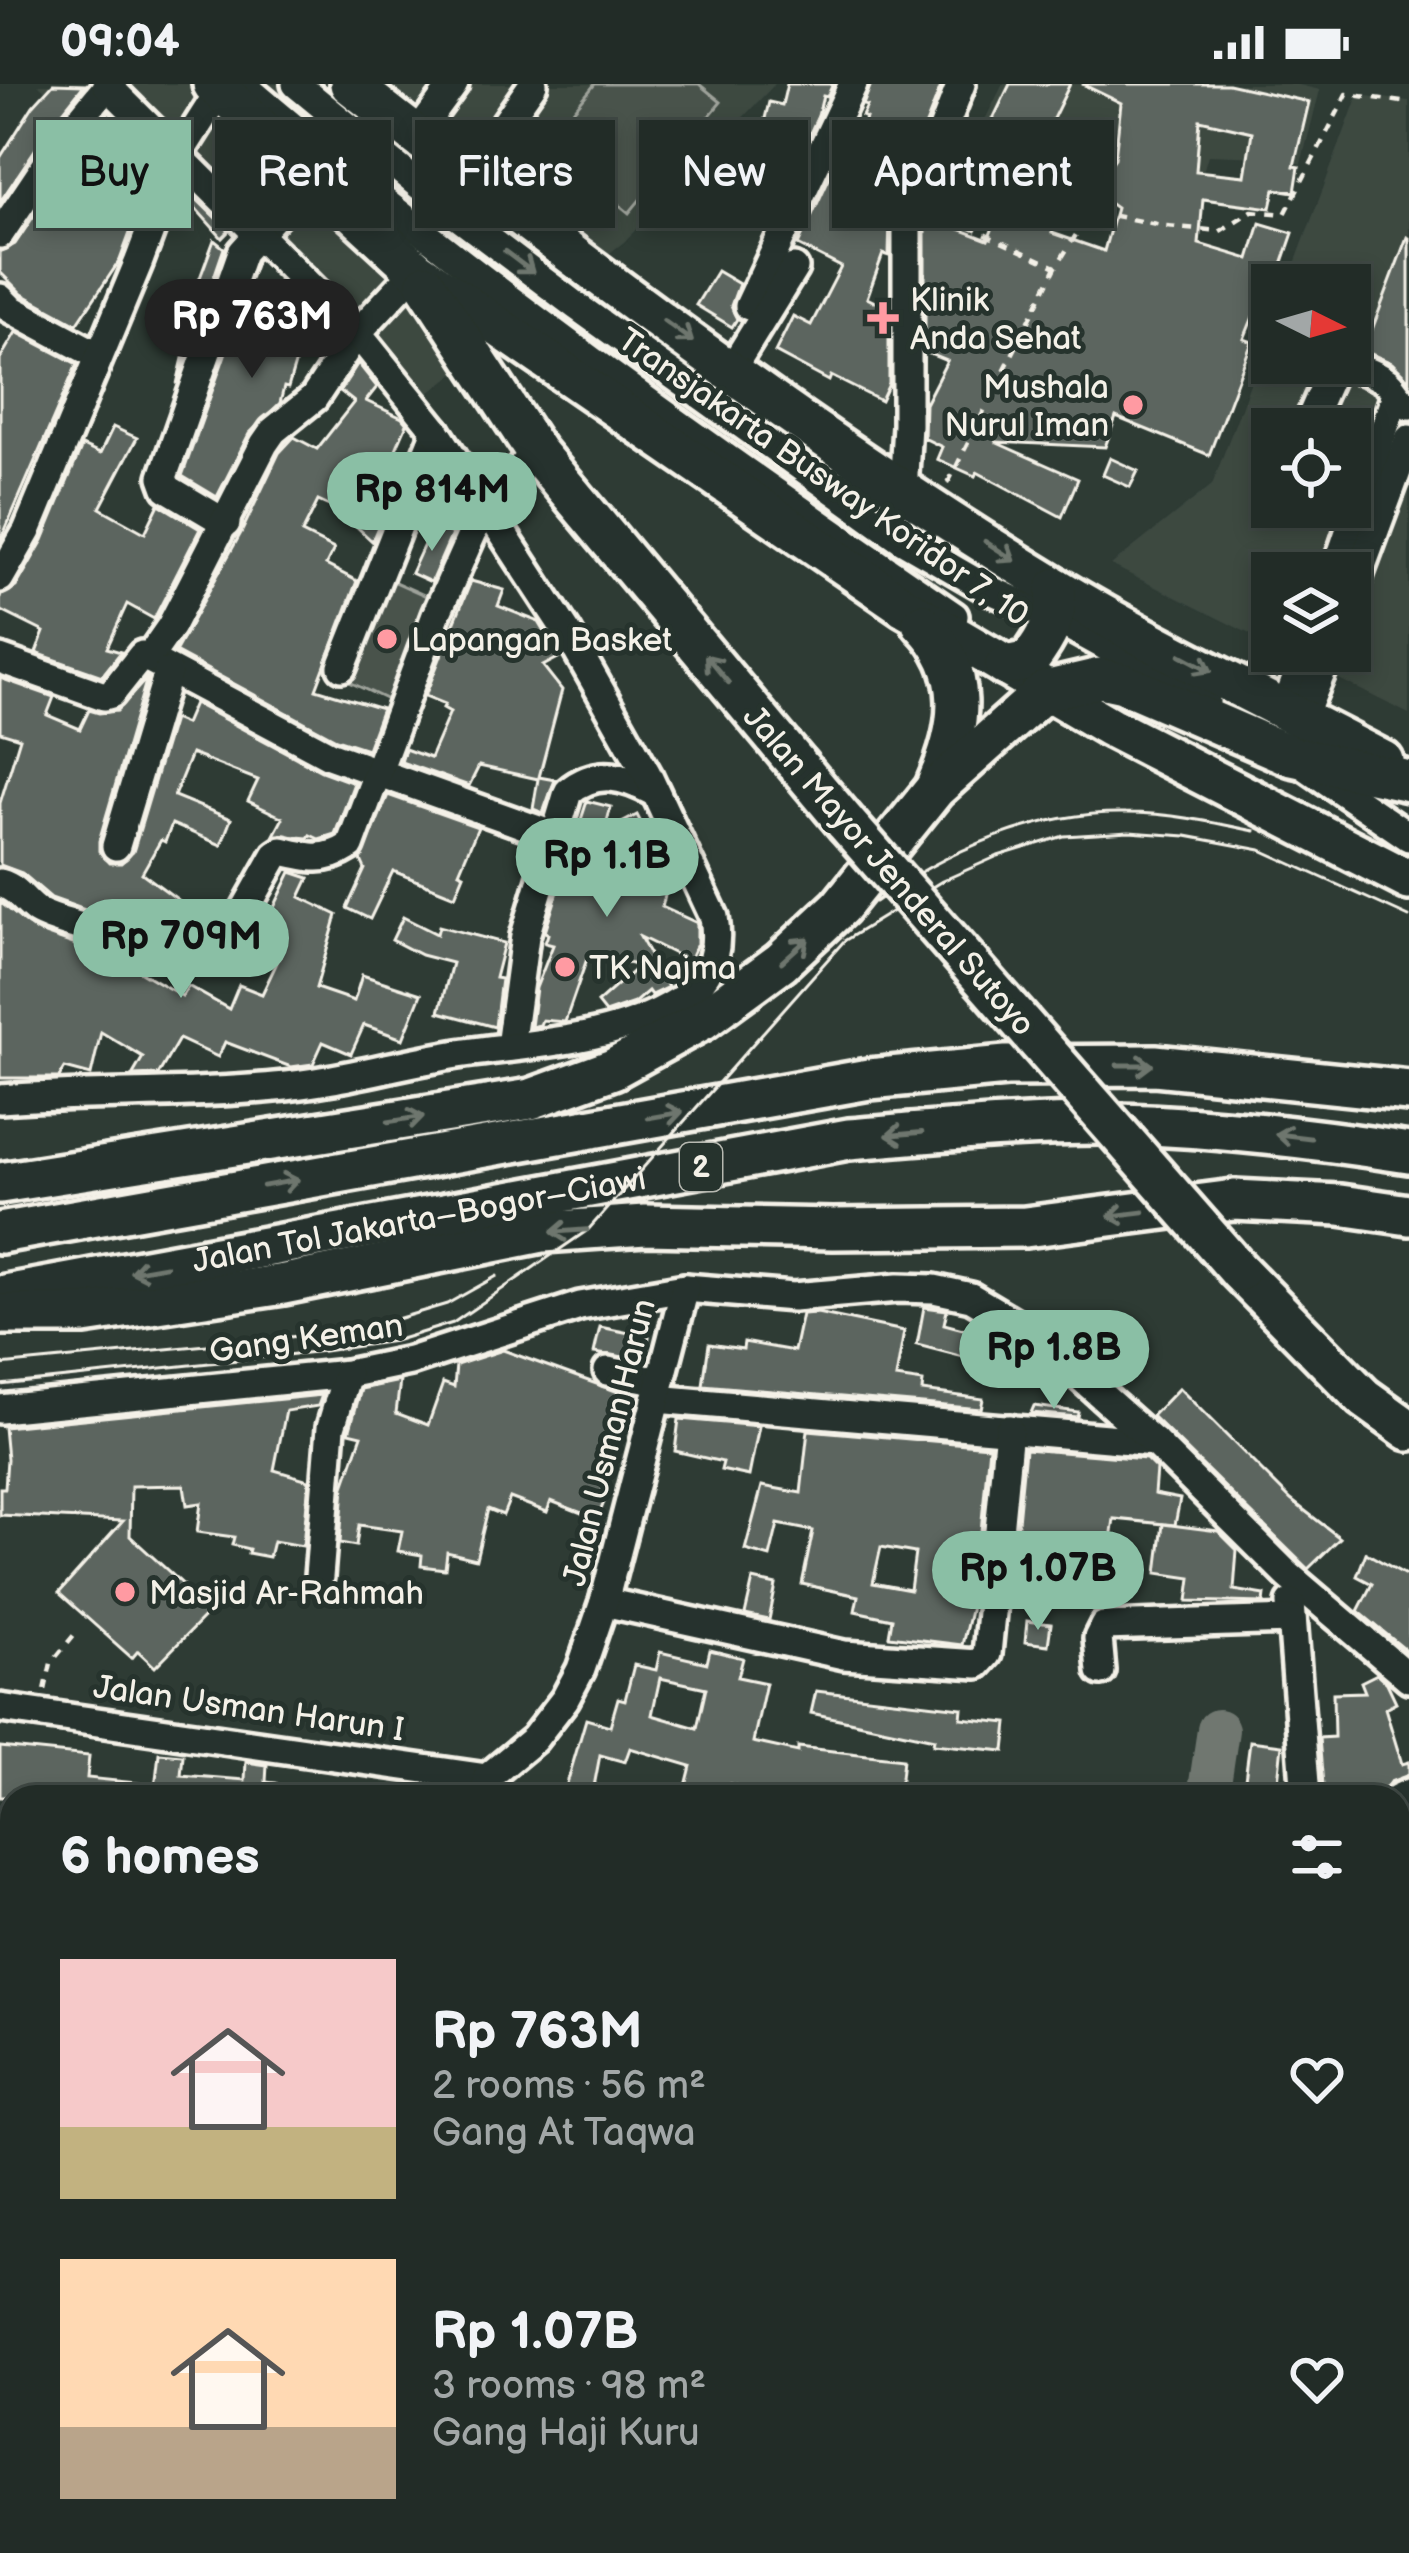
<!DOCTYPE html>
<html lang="en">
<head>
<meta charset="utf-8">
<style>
  :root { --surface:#222c27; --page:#2e3833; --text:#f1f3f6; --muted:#a2a7a7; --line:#3f4844; --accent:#8abfa5 }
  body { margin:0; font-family:"Balsamiq Sans",sans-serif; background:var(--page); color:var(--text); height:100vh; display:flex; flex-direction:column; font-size:45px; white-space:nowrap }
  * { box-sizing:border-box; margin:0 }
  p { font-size:39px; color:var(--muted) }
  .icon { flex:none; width:66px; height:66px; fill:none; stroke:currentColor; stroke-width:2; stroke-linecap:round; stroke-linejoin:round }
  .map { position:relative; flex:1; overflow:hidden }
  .details { position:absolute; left:0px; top:1701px; width:1410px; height:768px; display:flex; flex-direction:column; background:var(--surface); border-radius:36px 36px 0 0; box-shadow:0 6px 18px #0003,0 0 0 3px var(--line) }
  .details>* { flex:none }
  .banner { position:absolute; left:36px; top:36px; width:1338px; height:108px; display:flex; gap:24px }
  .needle { width:78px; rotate:95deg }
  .tools { position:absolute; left:1251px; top:180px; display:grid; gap:24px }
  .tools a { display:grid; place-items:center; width:120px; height:120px; border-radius:0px; background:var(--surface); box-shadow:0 6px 18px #0003,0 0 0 3px var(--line); font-size:60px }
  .price { position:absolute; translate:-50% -102px; padding:0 27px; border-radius:42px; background:var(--accent); color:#111; font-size:39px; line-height:78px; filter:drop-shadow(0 3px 6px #0008) }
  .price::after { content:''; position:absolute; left:50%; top:72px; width:36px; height:27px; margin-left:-18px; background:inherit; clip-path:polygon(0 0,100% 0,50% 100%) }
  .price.selected { background:#222; color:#fff }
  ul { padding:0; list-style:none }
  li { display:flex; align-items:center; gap:36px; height:300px; padding:0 60px }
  li span { display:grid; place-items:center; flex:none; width:336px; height:240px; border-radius:0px; color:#555 }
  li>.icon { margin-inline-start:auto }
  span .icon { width:144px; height:144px; fill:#fffc; stroke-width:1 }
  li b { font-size:51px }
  h2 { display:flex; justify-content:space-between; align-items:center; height:144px; padding:0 60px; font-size:51px }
  .pill { padding:0 42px; border-radius:0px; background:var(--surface); box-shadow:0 6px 18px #0003,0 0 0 3px var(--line); font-size:42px; line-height:108px }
  .pill.selected { background:var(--accent); color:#111 }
  .status { display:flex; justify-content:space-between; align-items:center; height:84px; padding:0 60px; background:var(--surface); direction:ltr }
  .status svg { height:33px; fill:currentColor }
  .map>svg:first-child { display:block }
  .built { fill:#3c4841; fill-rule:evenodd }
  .green { fill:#48524c; stroke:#9ea29a; stroke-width:3 }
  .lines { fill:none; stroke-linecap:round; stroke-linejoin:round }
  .river { stroke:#6f7770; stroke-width:42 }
  .building { fill:#5c655e; stroke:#f4f1e8; stroke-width:3; fill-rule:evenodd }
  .minor-casing { stroke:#f4f1e8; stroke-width:36 }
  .highway-casing { stroke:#f4f1e8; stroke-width:48 }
  .path { stroke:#f4f1e8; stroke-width:4.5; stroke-dasharray:9 9; stroke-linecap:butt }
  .minor { stroke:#26332d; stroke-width:27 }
  .highway { stroke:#26332d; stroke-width:39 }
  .tram { stroke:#f4f1e8; stroke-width:3 }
  .highway-bridge-casing { stroke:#f4f1e8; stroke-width:48; stroke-linecap:butt }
  .highway-bridge { stroke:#26332d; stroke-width:39 }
  .oneway { stroke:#6e766e }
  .poi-dot { fill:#ff9aa2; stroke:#26332d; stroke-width:4.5 }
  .labels { text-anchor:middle; stroke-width:10; stroke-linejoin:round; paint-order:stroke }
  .shield { fill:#26332d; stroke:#b6b8b0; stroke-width:3 }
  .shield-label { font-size:30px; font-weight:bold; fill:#f4f1e8 }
  .poi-label { font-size:33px; fill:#f4f1e8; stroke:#26332d; text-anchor:start }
  .street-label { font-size:33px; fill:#f4f1e8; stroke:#26332d }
</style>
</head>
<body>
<div class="status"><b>09:04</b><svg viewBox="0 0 49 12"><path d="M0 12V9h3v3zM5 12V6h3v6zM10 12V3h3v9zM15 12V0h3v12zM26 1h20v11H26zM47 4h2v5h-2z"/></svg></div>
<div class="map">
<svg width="1409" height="2469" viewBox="0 0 1409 2469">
  <rect width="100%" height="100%" fill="#2e3b34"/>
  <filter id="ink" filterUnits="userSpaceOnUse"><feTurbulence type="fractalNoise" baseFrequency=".00833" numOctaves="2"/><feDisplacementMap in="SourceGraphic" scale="24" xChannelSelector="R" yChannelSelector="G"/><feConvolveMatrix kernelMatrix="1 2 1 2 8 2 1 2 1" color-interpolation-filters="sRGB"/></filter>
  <g filter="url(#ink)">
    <!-- built -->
    <g class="built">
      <path d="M38,0H775L624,158L429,309L165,41L127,85Z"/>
      <path d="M1003,0H1295L1320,6L1301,80L1264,73L1208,71L1203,88L1108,78L1067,134L964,77Z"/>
      <path d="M1358,11L1409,17V630L1283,567H1350V489H1272V561L1111,481L1212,401L1272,241V279H1350V201H1287ZM1272,345H1350V423H1272Z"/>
      <path d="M1398,2440L1409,2443V2469H1220L1254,2457H1398Z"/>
    </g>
    <!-- green -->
    <g class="green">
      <path d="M595,0H699L721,18L629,129L546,60Z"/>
      <path d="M386,494L433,515L388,616L341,594Z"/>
    </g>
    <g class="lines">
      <!-- river -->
      <g class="river">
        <path d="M1208,1713L1218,1646"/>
        <path d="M0,2200L12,2202"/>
        <path d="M1398,2422L1409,2424"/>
        <path d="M1101,2457L1162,2462L1176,2457"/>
      </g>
    </g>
    <!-- building -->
    <g class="building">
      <path d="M53,0L84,1L49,45L0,118V74L33,22Z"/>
      <path d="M787,0H833L827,13L823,12L818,32L767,142L757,133L778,110L743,94L761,51L769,18L782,21Z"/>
      <path d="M871,0H942L890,131L889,172L883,170L867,214L889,225V300L881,317L831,292L829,297L775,268L793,232L811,241L841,183L798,161L830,92L843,97L866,34L862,32L867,22L863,21Z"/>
      <path d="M1010,0H1070L1028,86L980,62Z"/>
      <path d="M1082,0H1228L1309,18L1294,82L1299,83L1295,108L1275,105L1271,124L1203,115L1199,160L1249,175L1260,139L1293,149L1272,210L1263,208L1244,255L1252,258L1209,371L1116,333L1105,363L995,358L1078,395L1062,433L977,388L975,392L937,375L942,363L924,354L925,320L947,277L925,268V141L950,77L965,85L938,137L988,156L1002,121L1031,132L1034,126L1057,136L1052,149L1104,167L1116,124L1092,107L1115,74L1121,19ZM1200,36L1252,48L1245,92L1196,87Z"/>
      <path d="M109,28L136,55L121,74L150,95L120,176L77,240L22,210L0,188V168L15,160L77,67Z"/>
      <path d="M185,104L229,147L222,154L183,110Z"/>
      <path d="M1407,153L1409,154V296L1392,279L1364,267Z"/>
      <path d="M214,156L224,164L177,300L189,248L181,245Z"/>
      <path d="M717,187L739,200L731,222L737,235L732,243L696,221Z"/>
      <path d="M282,200L332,249L329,259L318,276L298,270L288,304L284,303L280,319L249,350L217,413L182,392L248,206L276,217Z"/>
      <path d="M16,248L77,280L0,458V275Z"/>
      <path d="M358,279L377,303L366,317L402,334L407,340L375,413L396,400L372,457L340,427L318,417L302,449L334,465L326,481L357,497L316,605L382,625L367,665L336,655L175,568L242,447L279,369L294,353L317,365L354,318L340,307Z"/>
      <path d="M113,343L137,354L100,424L145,449L159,420L200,445L154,535L127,520L107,564L121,568L102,592L36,569L44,548L0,526V512L16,503L43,456L82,362L100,370Z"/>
      <path d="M1110,374L1138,387L1130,403L1103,391Z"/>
      <path d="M433,441L452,450L431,498L411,489Z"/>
      <path d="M471,497L504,506L498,522L539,538L560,573L543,582L562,606L539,693L555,696L543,729L533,725L538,695L479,682L469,702L401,678L405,665L430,674L450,628L443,624L445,620L425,612Z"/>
      <path d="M0,594L54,613L47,631L80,645L89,626L99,629L117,627L147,594L99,757V767L110,779H121L133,768L173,635L185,640L194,619L321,687L354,699L335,750L319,755L310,751L308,754L274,751L283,734L248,717L258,696L191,670L174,712L231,735L221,761L172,740L165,758L161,756L142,789L192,826L176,848L171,844L164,852L150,849L51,814L22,789L0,781V719L20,654L0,648Z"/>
      <path d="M388,711L478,743L459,788L464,790L455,812L393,787L370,835L347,824L365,785L361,776Z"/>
      <path d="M587,717L611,723L604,748L637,731L648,752L613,771L642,778L637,797L667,804L662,823L697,839V860L689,877L640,853L668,903L651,911L648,907L634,919L605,929L597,919L639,882L589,869L565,938L542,936L540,941L531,943L536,904L553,861L545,859L548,850L545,848Z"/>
      <path d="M291,788L309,794L300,813L337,831L316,904L354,917L362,891L421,910L403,955L364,941L351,970L323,958L313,980L291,983L225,958L218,973L179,955L158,991L132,992L143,973L101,948L91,991L65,984L59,994H0V818L36,847L141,884L139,887L182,912L188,902L229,925L239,901L262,910L281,870L249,856L263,831L269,834Z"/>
      <path d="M403,833L437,850L439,842L504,859L495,894L501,895L495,943L439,928L452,879L421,871L392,856Z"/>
      <path d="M924,1223L947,1226L944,1240L1012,1258L1006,1284L917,1261Z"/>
      <path d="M817,1229L904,1247L896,1294L923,1298L922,1307L983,1315L981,1325L703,1301L709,1260L743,1265L744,1258L794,1267L802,1230Z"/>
      <path d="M600,1243L649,1253L644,1276L594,1269Z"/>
      <path d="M503,1266L638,1315L630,1346L625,1345L605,1396L602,1410L607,1411L597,1435L551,1417L547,1428L510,1414L503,1431L488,1425L476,1475L447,1468L445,1485L421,1482L422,1471L398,1467L402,1447L359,1441L356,1462L340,1459L344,1402L362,1351L349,1348L361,1305L400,1297L396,1329L428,1341L443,1299L454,1303L456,1281Z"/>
      <path d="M1179,1304L1291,1416L1340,1454L1308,1485L1152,1332Z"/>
      <path d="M322,1311L318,1322L286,1327L274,1386L309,1396L303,1462L273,1457L269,1473L248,1469L249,1465L232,1461L234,1453L197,1448L201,1419L187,1421L184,1401L131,1402L130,1452L211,1526L155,1583L138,1567L132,1574L59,1509L123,1437L0,1431V1404H5L7,1375L4,1343Z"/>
      <path d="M1034,1322L1078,1328L1077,1333L1031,1329Z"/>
      <path d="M679,1335L759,1342L749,1392L721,1386L723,1378L675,1367Z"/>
      <path d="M808,1346L989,1362L976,1501L962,1561L889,1552L892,1535L855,1527L858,1512L802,1500L813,1447L778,1440L770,1473L745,1466L762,1402L801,1409ZM881,1463L915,1469L910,1506L873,1499Z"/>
      <path d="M1025,1365L1146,1375L1156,1385L1154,1410L1180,1415L1175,1441L1114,1435L1106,1488L1014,1480Z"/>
      <path d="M1163,1440L1218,1447L1237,1466L1234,1506L1265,1511L1264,1519L1188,1517L1191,1494L1157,1489Z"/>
      <path d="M1366,1469L1409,1493V1569L1358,1527L1372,1500L1357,1492Z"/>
      <path d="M753,1496L776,1501L769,1536L745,1531Z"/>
      <path d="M1027,1537L1051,1540L1048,1561L1025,1558Z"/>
      <path d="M710,1566L743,1574L738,1593L766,1599L753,1658L798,1668V1663L903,1675L899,1713L813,1705L812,1713H788L730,1700L728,1711L686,1702L691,1682L630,1664L625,1678L600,1671L592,1713H563L586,1635L610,1642L618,1614L625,1616L634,1581L656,1586L660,1568L707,1579ZM660,1594L706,1604L697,1644L652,1631Z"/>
      <path d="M1377,1590L1387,1599L1396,1618L1385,1624L1402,1680L1409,1678V1691L1390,1698L1380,1713H1324L1319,1654L1334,1653L1333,1609L1365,1608L1361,1598Z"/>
      <path d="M816,1607L962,1624L961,1634L1008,1639L1005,1667L933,1660L934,1655L811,1629Z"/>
      <path d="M1250,1657L1282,1661L1277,1706L1244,1703Z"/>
      <path d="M0,1663L89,1672L87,1694L147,1700L146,1713H0Z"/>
      <path d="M159,1669L183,1671L181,1691L245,1696L246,1678L267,1681L266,1698L276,1699V1713H154Z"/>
    </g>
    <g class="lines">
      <!-- minor casing -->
      <g class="minor-casing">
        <g id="minor">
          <path d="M242,0C467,193 710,365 954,532"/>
          <path d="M296,0L448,125L575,221L903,456L986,504L1054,534L1206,618"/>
          <path d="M416,52L454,0"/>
          <path d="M468,93L533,0"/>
          <path d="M0,150L63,56L108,1"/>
          <path d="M0,214L11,225L97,271"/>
          <path d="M749,222L853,0"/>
          <path d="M731,286L794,184"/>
          <path d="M1306,345L1335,279C1351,281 1374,288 1387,298C1397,307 1396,314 1409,321"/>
          <path d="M903,406L907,341V138L961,0"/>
          <path d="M226,439L167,404L163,393L242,168L314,89"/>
          <path d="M1335,489L1395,313"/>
          <path d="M0,494L27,447L139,177L178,72L220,6"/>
          <path d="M1350,514L1409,355"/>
          <path d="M0,575L104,612L111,610L142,571L329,671L555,752"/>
          <path d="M148,575L171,542L264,360L273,347L314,314L357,249L416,186"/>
          <path d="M342,583L436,347"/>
          <path d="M1285,625L1306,567"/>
          <path d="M1302,635L1330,567"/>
          <path d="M1304,681L1409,753"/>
          <path d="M116,762L168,588"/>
          <path d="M0,799C18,804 23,817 37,827C52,836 74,840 91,846C141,865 183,891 232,849L276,771L282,767C310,774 325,778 350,762L436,531L484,423L536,368"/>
          <path d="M510,963L525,852L568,708C597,684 624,692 654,708"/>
          <path d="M0,1015C91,1008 184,1012 275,1003C338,998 402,978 465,969C535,959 615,957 677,918C710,898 720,869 714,833L647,690L567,548L436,347L357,249L106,0"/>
          <path d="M608,1287L660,1297"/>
          <path d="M656,1315L1154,1358"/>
          <path d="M0,1325L347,1290L410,1277L580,1222L685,1204L793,1213L898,1204L934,1205L971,1213L1030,1248L1154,1358L1288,1491L1409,1594"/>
          <path d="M319,1493L331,1343L347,1290"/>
          <path d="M604,1518L844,1571L978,1580L987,1570L1009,1345"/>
          <path d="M1291,1519L1306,1713"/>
          <path d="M1101,1587L1098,1554L1104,1542L1292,1536"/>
          <path d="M0,1624L487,1694"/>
          <path d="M485,1713L487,1694L534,1655L565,1615L581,1585L604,1518L685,1204"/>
          <path d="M1398,1714L1409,1709"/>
          <path d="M1398,1813L1409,1814"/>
          <path d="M1398,1910L1409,1912"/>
          <path d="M0,1955L12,1956"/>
          <path d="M1398,2116L1409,2118"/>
          <path d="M0,2175L12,2178"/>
          <path d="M1398,2388L1409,2390"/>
          <path d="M1063,2457L1083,2469"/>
          <path d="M0,2461L38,2469"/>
          <path d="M349,2469L351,2457"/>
          <path d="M445,2469L448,2457"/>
          <path d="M513,2469L516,2457"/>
          <path d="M586,2469L589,2457"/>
          <path d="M1152,2469L1153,2457"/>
          <path d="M1311,2469C1328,2456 1348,2465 1367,2469"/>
        </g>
      </g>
      <!-- highway casing -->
      <g class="highway-casing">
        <g id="highway">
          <path d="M213,0L416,186L904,522L1110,643L1409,796"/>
          <path d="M350,0C576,177 808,353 1053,502C1159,566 1274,619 1383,677"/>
          <path d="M426,200L536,368L846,739"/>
          <path d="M922,539C970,587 962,643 937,700"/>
          <path d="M1005,582L1029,577C1047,553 1058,534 1056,504"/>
          <path d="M0,1099L531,1015L613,985L702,936L781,878L840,823L935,705L1045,607L1100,594L1123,599L1292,672L1409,697"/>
          <path d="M0,1149L869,995L1006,982L1155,981L1409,1007"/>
          <path d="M1239,1187L1363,1313L1409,1346"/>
          <path id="s1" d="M0,1212L849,1055C938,1048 1027,1039 1116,1040C1214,1042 1312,1054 1409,1069"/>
          <path d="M3,1230H84L284,1200L543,1148L645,1141L833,1145L1025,1143L1234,1116L1340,1121L1409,1131"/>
        </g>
      </g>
      <!-- path -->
      <g class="path">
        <path d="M936,128L1056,183"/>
        <path d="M948,399L1056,183L1079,146L1105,130L1166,142L1220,147L1252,127L1285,130L1347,10L1409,19"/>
        <path d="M45,1606L51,1579L74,1551"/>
      </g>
      <!-- minor -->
      <use href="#minor" class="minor"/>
      <!-- highway -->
      <use href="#highway" class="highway"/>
      <!-- tram -->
      <g class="tram">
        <path d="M875,818C945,767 1037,727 1126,729C1170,729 1212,738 1255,747"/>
        <path d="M0,1281L330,1249L390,1237L447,1220L497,1192"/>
        <path d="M0,1301L324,1267L394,1257L453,1239L588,1146L844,857L942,797L998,772L1064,752L1129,748L1186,752L1261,766L1409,833"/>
      </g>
      <!-- highway-bridge casing -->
      <g class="highway-bridge-casing">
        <path id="highway-bridge" d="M846,739L1239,1187"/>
      </g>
      <!-- highway-bridge -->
      <use href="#highway-bridge" class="highway-bridge"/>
    </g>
    <!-- one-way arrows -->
    <defs><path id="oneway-shaft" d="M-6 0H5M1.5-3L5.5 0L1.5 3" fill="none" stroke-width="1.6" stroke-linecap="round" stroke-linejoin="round" transform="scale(3)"/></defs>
    <g class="oneway">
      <use href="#oneway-shaft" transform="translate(519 178) rotate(37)"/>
      <use href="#oneway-shaft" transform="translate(678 247) rotate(36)"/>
      <use href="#oneway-shaft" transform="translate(1000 467) rotate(33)"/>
      <use href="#oneway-shaft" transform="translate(1196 579) rotate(28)"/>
      <use href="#oneway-shaft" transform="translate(717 585) rotate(-130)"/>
      <use href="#oneway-shaft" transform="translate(795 866) rotate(-42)"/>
      <use href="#oneway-shaft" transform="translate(1135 981)"/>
      <use href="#oneway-shaft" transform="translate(665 1031) rotate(-10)"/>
      <use href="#oneway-shaft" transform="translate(406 1035) rotate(-9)"/>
      <use href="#oneway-shaft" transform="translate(904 1050) rotate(175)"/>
      <use href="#oneway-shaft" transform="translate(1293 1052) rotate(-173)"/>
      <use href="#oneway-shaft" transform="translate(281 1099) rotate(-10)"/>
      <use href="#oneway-shaft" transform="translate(1126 1130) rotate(173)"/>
      <use href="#oneway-shaft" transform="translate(569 1147) rotate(176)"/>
      <use href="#oneway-shaft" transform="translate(148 1185) rotate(170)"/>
    </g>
  </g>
  <!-- markers -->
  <g class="poi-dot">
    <path d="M877 216h12v12h12v12h-12v12h-12v-12h-12v-12h12z"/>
    <circle cx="1133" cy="321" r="12"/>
    <circle cx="387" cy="555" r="12"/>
    <circle cx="565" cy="883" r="12"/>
    <circle cx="125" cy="1508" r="12"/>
  </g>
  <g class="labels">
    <!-- shield labels -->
    <rect class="shield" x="680" y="1059" width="42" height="48" rx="9"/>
    <g class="shield-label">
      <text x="701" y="1093">2</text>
    </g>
    <!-- poi labels -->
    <g class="poi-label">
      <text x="910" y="227">Klinik<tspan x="910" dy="38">Anda Sehat</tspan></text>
      <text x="1109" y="314" text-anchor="end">Mushala<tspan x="1109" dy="38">Nurul Iman</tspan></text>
      <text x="411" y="567">Lapangan Basket</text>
      <text x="589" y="895">TK Najma</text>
      <text x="149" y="1520">Masjid Ar-Rahmah</text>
    </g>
    <!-- street labels -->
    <g class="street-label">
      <text transform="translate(824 392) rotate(35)" y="12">Transjakarta Busway Koridor 7, 10</text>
      <text transform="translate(890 786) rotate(49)" y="12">Jalan Mayor Jenderal Sutoyo</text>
      <text dy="12" stroke="none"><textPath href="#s1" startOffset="426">Jalan Tol Jakarta–Bogor–Ciawi</textPath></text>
      <text transform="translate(306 1253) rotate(-8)" y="12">Gang Keman</text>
      <text transform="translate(608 1358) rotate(-76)" y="12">Jalan Usman Harun</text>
      <text transform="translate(249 1623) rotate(8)" y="12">Jalan Usman Harun I</text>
    </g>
  </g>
</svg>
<div class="tools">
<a><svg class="needle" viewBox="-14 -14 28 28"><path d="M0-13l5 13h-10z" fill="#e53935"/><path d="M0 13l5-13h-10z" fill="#a2a7a7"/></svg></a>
<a><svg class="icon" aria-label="locate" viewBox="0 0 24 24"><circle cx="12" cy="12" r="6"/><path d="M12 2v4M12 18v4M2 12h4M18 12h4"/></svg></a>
<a><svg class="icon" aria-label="layers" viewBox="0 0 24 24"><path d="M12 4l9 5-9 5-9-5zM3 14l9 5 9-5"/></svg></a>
</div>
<b class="price selected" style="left:252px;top:297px">Rp 763M</b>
<b class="price" style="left:432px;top:470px">Rp 814M</b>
<b class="price" style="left:607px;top:836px">Rp 1.1B</b>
<b class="price" style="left:181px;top:917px">Rp 709M</b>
<b class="price" style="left:1054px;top:1328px">Rp 1.8B</b>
<b class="price" style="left:1038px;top:1549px">Rp 1.07B</b>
<div class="banner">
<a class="pill selected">Buy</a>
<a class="pill">Rent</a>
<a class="pill">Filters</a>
<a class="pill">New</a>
<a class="pill">Apartment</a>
</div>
<section class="details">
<h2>6 homes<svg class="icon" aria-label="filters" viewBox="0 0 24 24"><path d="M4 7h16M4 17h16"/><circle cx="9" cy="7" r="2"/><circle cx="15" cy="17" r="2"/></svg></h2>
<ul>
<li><span style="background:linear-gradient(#f6c9c9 70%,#c2b280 0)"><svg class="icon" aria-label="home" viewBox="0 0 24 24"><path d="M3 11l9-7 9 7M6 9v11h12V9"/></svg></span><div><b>Rp 763M</b><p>2 rooms · 56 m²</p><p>Gang At Taqwa</p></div><svg class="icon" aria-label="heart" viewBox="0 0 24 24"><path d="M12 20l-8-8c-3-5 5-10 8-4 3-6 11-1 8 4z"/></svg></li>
<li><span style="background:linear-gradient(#ffd9b3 70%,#b9a48a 0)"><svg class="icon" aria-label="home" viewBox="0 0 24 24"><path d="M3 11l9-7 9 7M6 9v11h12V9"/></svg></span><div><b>Rp 1.07B</b><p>3 rooms · 98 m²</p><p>Gang Haji Kuru</p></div><svg class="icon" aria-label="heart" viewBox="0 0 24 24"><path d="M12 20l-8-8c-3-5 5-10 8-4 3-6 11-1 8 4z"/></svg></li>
</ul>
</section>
</div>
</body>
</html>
